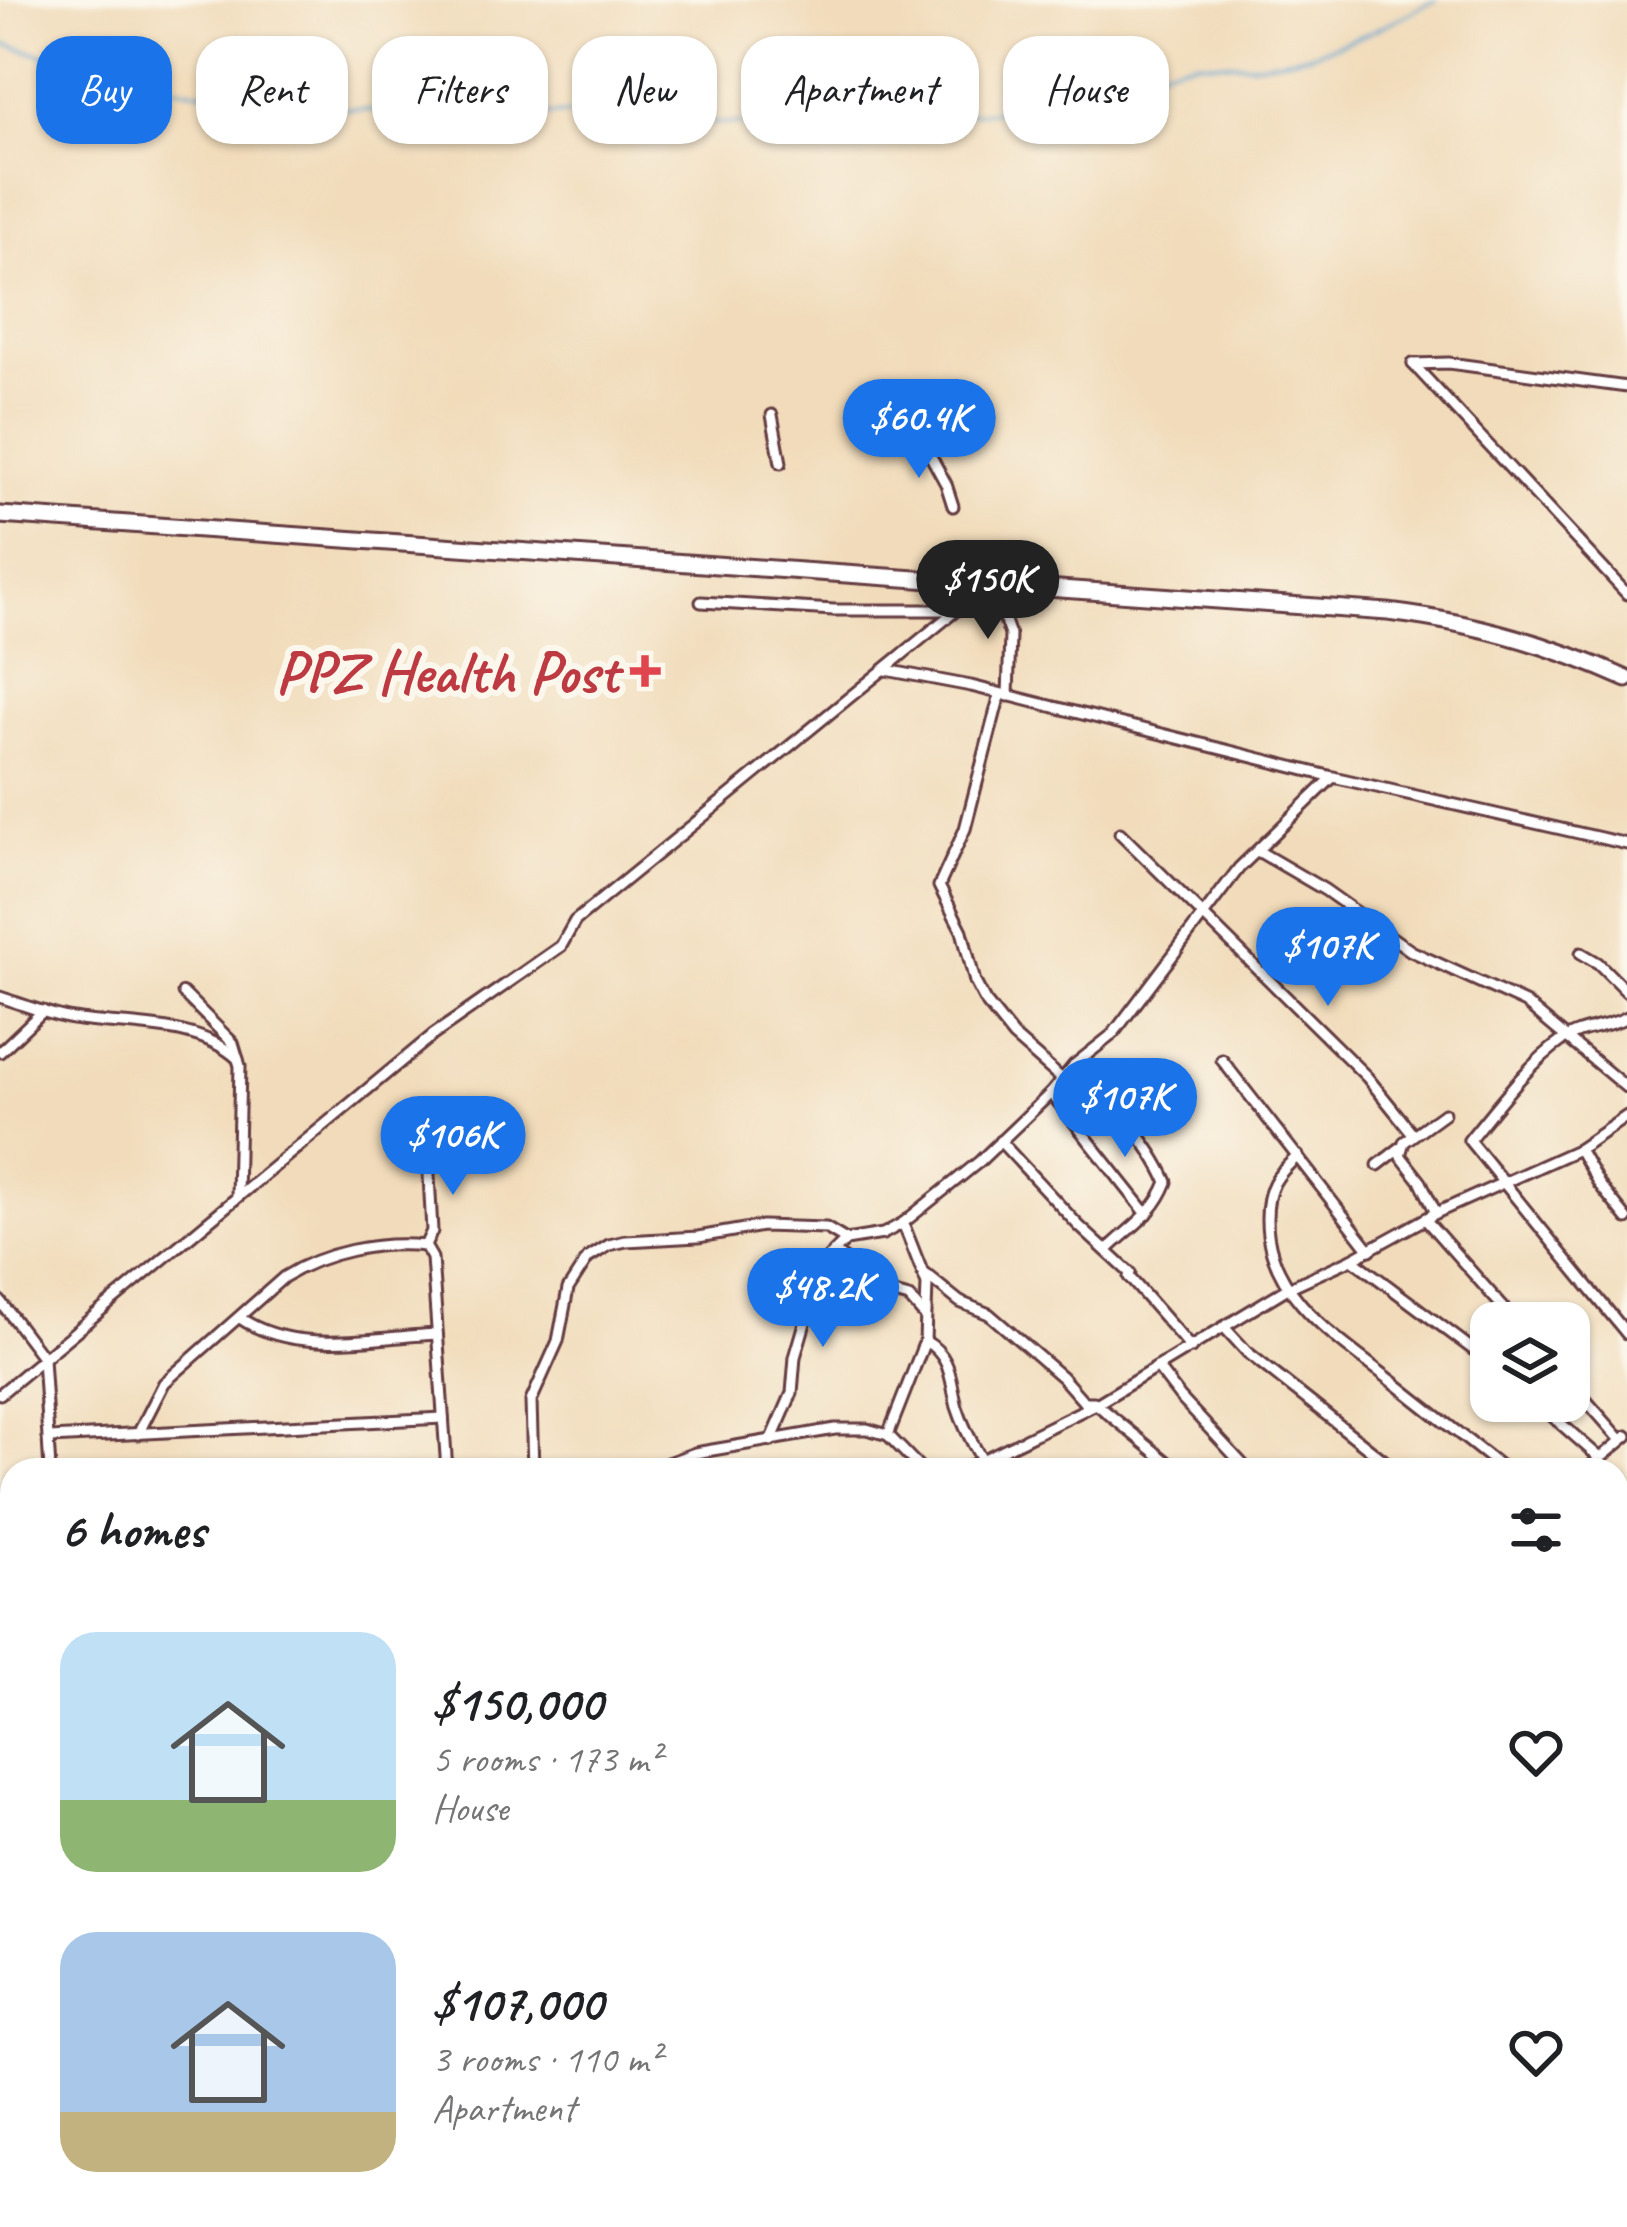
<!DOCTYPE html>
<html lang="en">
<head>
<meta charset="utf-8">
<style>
  :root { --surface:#fff; --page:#f2f2f2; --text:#202124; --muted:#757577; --accent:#1a73e8 }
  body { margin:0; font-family:Caveat,sans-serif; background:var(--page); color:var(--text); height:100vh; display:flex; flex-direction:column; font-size:45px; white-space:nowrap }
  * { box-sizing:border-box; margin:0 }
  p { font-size:39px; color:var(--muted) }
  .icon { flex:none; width:66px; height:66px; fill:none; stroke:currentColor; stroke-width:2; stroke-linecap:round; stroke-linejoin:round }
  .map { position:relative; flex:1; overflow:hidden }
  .details { position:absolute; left:0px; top:1458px; width:1629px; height:771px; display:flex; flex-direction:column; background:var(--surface); border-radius:36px 36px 0 0; box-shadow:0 3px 9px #0004 }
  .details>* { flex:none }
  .guide { position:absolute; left:36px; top:36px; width:1557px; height:108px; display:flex; gap:24px }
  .controls { position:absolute; left:1470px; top:1302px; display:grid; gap:24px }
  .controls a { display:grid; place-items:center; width:120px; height:120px; border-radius:24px; background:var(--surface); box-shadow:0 3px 9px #0004; font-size:60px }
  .price { position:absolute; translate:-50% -102px; padding:0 27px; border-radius:42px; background:var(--accent); color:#fff; font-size:39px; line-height:78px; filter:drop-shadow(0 3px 6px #0008) }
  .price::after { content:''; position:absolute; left:50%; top:72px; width:36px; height:27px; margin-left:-18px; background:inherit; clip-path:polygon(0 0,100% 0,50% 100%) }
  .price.selected { background:#222; color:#fff }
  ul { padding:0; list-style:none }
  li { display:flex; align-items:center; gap:36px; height:300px; padding:0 60px }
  li span { display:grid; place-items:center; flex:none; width:336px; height:240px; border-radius:36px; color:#555 }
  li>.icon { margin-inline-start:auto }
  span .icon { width:144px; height:144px; fill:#fffc; stroke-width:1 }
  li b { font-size:51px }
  h2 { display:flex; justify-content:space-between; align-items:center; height:144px; padding:0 60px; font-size:51px }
  .chip { padding:0 42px; border-radius:36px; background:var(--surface); box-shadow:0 3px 9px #0004; font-size:42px; line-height:108px }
  .chip.selected { background:var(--accent); color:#fff }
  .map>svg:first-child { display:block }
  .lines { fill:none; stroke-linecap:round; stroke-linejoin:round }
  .stream { stroke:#57a2cf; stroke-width:3 }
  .street-casing { stroke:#633b40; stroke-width:15 }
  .secondary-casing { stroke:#633b40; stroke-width:18 }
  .highway-casing { stroke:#633b40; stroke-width:21 }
  .street { stroke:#fff; stroke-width:9 }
  .secondary { stroke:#fff; stroke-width:12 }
  .highway { stroke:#fff; stroke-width:15 }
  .health-dot { fill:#e0444e; stroke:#fbf7ec; stroke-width:4.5 }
  .labels { text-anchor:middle; stroke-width:12; stroke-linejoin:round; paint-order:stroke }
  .health-label { font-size:60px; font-weight:bold; fill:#be3a42; stroke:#fbf7ec; text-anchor:end }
</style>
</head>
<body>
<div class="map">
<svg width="1627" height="2227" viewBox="0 0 1627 2227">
  <rect width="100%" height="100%" fill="#fbf7ec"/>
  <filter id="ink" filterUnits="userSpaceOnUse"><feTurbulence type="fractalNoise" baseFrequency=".00833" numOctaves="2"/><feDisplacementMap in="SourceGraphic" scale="24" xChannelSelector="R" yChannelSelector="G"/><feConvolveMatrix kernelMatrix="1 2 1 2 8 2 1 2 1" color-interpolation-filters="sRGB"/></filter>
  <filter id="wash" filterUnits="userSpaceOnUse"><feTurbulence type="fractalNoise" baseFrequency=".004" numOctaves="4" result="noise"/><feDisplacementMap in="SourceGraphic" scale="48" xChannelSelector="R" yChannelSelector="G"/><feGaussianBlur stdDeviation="2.7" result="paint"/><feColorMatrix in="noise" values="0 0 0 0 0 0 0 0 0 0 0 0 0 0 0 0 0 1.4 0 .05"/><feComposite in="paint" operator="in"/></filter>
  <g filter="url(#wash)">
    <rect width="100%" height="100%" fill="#f1dbba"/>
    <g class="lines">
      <!-- stream -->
      <path class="stream" d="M0,43L142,82L245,99L450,118L572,114L671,123L773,124L982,113L1053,103L1142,73L1195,61L1252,64L1308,55L1364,35L1436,0"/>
    </g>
  </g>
  <g filter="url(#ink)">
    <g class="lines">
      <!-- street casing -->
      <g class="street-casing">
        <g id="street">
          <path d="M1413,364L1627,594"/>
          <path d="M1413,364L1449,363L1627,387"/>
          <path d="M772,415L781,463"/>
          <path d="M922,440L946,484L953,506"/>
          <path d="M701,602L834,610H955"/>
          <path d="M886,670L971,686L1333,777L1627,844"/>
          <path d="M1000,694L965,829L939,886L962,931L975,982L985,1001L1013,1036L1063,1080"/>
          <path d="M1120,833L1367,1077L1413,1134"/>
          <path d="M1258,851L1325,890L1411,951L1525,1003L1627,1088"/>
          <path d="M1581,953L1598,963L1627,992"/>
          <path d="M183,993L233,1043L240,1066L237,1196"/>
          <path d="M0,997C24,1005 49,1015 73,1019C126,1028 196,1020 238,1059"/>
          <path d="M1627,1017C1607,1028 1581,1027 1563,1040C1527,1065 1497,1106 1469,1140L1627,1334"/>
          <path d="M0,1052L43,1011"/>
          <path d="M1222,1060L1370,1250"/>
          <path d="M1074,1065C1105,1091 1151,1144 1167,1182C1154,1215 1132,1225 1107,1250"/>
          <path d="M1051,1093L1147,1214"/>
          <path d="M1000,1141L1079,1226L1130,1273L1129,1277L1191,1348"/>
          <path d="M1579,1149L1599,1184L1627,1219"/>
          <path d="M1298,1156C1276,1175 1267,1188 1267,1218C1266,1296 1341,1341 1396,1384C1432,1413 1469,1441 1505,1470"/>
          <path d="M1378,1165L1400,1148"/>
          <path d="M1436,1213L1421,1182L1400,1155L1404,1142L1444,1113"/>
          <path d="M1425,1219L1517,1323"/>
          <path d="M425,1246L432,1231L427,1139"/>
          <path d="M835,1253L891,1293L909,1298L923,1314"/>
          <path d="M1352,1259L1491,1363"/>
          <path d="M924,1273L960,1302L989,1314L1062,1377L1084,1402H1094L1177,1470"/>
          <path d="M0,1301L43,1358L50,1470"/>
          <path d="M240,1318C295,1356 374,1337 437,1334"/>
          <path d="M1225,1328L1247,1352L1396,1470"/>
          <path d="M925,1341C952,1356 950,1380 957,1407C963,1426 972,1443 982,1460"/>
          <path d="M1157,1367L1180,1397L1248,1470"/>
          <path d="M1569,1381L1621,1440"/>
          <path d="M0,1394L433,1035L561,946L575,921L991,582L1010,635L1008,696"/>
          <path d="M1535,1401L1600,1458"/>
          <path d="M138,1434L164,1383L284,1277C324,1252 378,1241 425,1246L432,1258L447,1470"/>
          <path d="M888,1435L925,1341L927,1284L903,1223"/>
          <path d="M50,1438L443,1418"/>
          <path d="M771,1441L792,1393L795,1357L818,1279L828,1258L846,1240"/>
          <path d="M533,1470L531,1401L558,1341L568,1289L588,1258L609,1245L626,1241L698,1237L762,1226L826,1228L846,1240L883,1234L903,1223L980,1161L1051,1093L1074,1065L1113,1034L1239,868L1333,777"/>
          <path d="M648,1470L695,1453L835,1429H867L888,1435L922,1470"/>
          <path d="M962,1470L1098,1403L1288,1288L1352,1259L1436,1213L1579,1149L1627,1116"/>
          <path d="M1586,1470L1627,1436"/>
          <path d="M1617,1525L1627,1530"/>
          <path d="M0,1573L12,1572"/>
          <path d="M0,1661L12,1660"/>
          <path d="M1617,1749L1627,1756"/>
          <path d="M0,1750L12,1748"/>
          <path d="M0,1837L12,1834"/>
          <path d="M1617,1868L1627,1874"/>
          <path d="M0,1928L12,1926"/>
          <path d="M1617,1990L1627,1996"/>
          <path d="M0,2019L12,2015"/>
          <path d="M1617,2114L1627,2120"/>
          <path d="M0,2125L12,2122"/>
          <path d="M0,2175L12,2173"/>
          <path d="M113,2217V2227"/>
          <path d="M274,2217L275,2227"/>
          <path d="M501,2217L502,2227"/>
          <path d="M573,2217L587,2227"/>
          <path d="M745,2217L761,2227"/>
          <path d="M1148,2217L1163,2227"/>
          <path d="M1278,2217L1294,2227"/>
          <path d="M1409,2217L1425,2227"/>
          <path d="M1589,2217L1606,2227"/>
          <path d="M0,2226L30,2217"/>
          <path d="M803,2227L809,2217"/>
          <path d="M1465,2227L1467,2217"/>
          <path d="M1617,2227L1627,2211"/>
        </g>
      </g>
      <!-- secondary casing -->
      <g class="secondary-casing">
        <g id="secondary">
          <path d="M1617,1624L1627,1630"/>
          <path d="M0,2051L12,2047"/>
          <path d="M95,2217V2227"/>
          <path d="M395,2217V2227"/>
          <path d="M1061,2227L1067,2217"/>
        </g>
      </g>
      <!-- highway casing -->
      <g class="highway-casing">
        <path id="highway" d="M0,515L1388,612C1472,622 1550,644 1627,679"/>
      </g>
      <!-- street -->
      <use href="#street" class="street"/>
      <!-- secondary -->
      <use href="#secondary" class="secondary"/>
      <!-- highway -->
      <use href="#highway" class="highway"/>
    </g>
  </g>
  <!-- markers -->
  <path class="health-dot" d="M639 653h12v12h12v12h-12v12h-12v-12h-12v-12h12z"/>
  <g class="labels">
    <!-- health labels -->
    <g class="health-label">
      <text x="618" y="692">PPZ Health Post</text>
    </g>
  </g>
</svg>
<div class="controls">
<a><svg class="icon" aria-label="layers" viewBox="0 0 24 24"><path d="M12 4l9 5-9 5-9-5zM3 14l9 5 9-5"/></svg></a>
</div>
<b class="price" style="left:919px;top:481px">$60.4K</b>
<b class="price selected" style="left:988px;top:642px">$150K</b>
<b class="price" style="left:1328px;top:1009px">$107K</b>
<b class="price" style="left:1125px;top:1160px">$107K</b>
<b class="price" style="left:453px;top:1198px">$106K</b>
<b class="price" style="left:823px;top:1350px">$48.2K</b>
<div class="guide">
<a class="chip selected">Buy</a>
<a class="chip">Rent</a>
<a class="chip">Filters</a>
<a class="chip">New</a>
<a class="chip">Apartment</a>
<a class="chip">House</a>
</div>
<section class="details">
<h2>6 homes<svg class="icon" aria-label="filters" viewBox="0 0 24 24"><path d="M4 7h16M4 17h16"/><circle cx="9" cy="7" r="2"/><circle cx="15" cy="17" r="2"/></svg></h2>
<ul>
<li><span style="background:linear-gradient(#bfe0f5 70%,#8fb573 0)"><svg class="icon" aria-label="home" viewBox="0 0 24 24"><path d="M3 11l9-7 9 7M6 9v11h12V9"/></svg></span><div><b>$150,000</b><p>5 rooms · 173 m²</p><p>House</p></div><svg class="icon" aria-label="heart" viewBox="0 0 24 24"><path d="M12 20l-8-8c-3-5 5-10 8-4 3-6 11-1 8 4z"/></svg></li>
<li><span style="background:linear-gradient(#a9c7e8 75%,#c2b280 0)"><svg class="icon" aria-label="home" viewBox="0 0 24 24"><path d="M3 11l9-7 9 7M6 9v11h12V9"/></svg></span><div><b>$107,000</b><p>3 rooms · 110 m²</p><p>Apartment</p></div><svg class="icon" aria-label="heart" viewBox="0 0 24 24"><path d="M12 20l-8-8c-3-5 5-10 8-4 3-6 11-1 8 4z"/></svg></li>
</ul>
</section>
</div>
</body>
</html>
